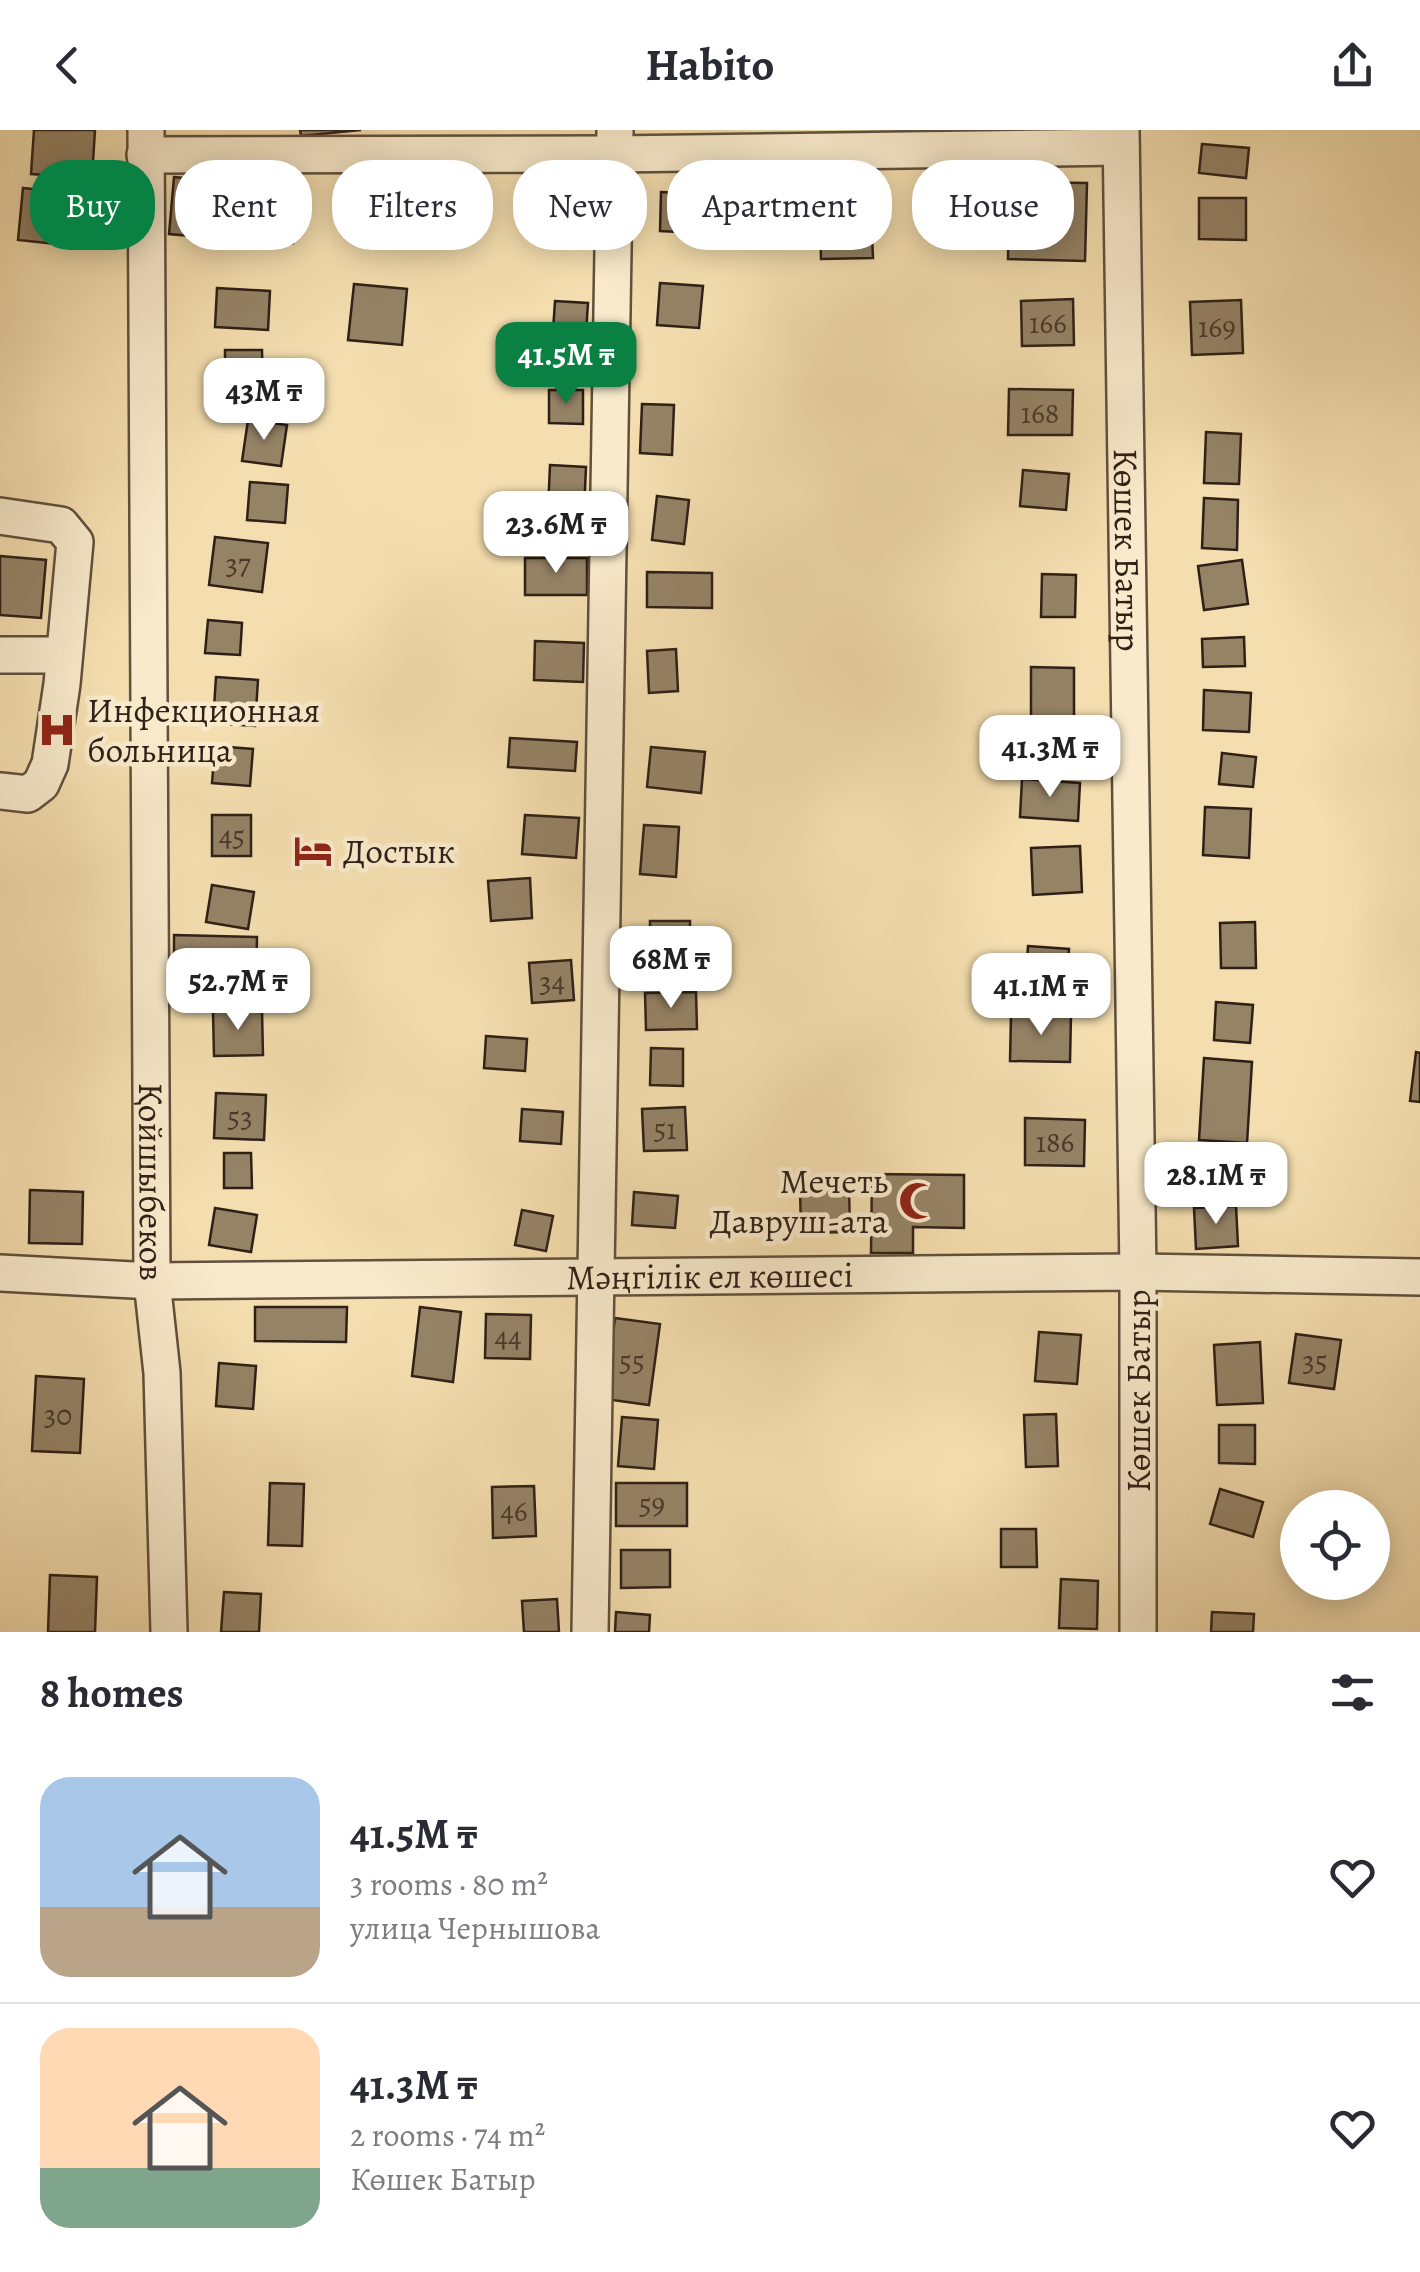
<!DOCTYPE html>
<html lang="en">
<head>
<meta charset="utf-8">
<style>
  :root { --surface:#fff; --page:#f2f2f3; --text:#2b2b33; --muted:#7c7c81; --line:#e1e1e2; --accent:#0b8043 }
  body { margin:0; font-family:Alegreya,serif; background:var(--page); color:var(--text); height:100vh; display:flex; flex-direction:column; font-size:38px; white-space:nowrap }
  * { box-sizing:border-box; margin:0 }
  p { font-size:32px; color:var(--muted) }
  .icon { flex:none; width:55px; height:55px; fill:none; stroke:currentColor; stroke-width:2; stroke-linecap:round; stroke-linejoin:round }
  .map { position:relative; height:1502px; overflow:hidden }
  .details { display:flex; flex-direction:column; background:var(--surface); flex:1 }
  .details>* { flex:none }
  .top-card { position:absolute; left:30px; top:30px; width:1360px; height:90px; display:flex; gap:20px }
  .tools { position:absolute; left:1280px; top:1360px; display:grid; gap:20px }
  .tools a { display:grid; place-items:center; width:110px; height:110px; border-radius:50%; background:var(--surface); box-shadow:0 5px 25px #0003; font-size:50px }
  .price { position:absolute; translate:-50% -85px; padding:0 22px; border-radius:20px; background:#fff; color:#222; font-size:32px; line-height:65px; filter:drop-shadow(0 2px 5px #0008) }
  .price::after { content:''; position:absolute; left:50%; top:60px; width:30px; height:22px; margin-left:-15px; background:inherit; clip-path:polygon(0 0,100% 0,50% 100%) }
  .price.current { background:var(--accent); color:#fff }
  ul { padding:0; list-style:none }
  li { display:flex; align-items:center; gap:30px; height:250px; padding:0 40px }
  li+li { border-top:2px solid var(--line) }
  li span { display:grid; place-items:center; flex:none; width:280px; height:200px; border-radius:30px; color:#555 }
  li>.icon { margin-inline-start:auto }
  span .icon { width:120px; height:120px; fill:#fffc; stroke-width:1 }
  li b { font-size:42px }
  h2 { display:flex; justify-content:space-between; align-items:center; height:120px; padding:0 40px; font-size:42px }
  .chip { padding:0 35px; border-radius:40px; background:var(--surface); box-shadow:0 5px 25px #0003; font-size:35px; line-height:90px }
  .chip.current { background:var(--accent); color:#fff }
  header { display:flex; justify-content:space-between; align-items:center; height:130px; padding:0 40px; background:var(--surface); font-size:45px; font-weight:600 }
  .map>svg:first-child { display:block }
  .building { fill:#958366; stroke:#2f2017; stroke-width:2.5 }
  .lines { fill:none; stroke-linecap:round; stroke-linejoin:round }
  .minor-casing { stroke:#60503d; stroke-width:40 }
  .minor { stroke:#f8eacb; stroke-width:35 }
  .labels { text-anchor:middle; stroke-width:9; stroke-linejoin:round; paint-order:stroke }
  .number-label { font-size:30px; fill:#48392b }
  .street-label { font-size:35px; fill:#2f2017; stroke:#f8eacb }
  .poi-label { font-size:35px; fill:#2f2017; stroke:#f8eacb; text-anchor:start }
</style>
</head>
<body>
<header><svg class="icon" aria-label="back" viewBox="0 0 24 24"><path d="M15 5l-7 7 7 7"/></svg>Habito<svg class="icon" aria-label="share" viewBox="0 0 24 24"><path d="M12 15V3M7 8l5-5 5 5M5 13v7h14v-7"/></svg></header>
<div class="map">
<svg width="1420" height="1502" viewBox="0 0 1420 1502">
  <rect width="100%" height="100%" fill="#f4deaf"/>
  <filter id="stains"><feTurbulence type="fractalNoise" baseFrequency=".002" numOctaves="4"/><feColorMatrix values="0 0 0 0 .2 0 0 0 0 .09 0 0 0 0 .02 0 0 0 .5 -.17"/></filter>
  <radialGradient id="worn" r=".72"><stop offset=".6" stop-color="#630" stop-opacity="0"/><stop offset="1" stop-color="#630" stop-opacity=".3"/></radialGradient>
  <!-- building -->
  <g class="building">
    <path d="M34,0H95L92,48L31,44Z"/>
    <path d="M300,0H361L301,6Z"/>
    <path d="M1202,14L1249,18L1246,48L1199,43Z"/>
    <path d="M174,47L228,52L223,109L169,104Z"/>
    <path d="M245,51L299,56L293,113L240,107Z"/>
    <path d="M1009,52L1087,53L1085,131L1008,129Z"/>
    <path d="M23,58L89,65L85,117L18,110Z"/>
    <path d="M661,62L701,64L699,103L660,101Z"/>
    <path d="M1199,68H1246V110L1199,109Z"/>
    <path d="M584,72L586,110L561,112L558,73Z"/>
    <path d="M871,83L873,128L821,129L820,84Z"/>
    <path d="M660,153L703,156L699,198L657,195Z"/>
    <path d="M354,154L407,159L402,215L348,210Z"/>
    <path d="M217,158L270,161L268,200L215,197Z"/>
    <path d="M1073,169L1074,215L1022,216L1021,171Z"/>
    <path d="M1241,170L1243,223L1192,225L1190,172Z"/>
    <path d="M555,171L588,173L586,204L553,201Z"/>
    <path d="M225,220H262L263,261L225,262Z"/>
    <path d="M1009,259L1073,260L1072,305H1008Z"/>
    <path d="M549,260H583V294L549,293Z"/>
    <path d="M642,274L674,275L672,325L640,323Z"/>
    <path d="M248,290L287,295L281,336L242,331Z"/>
    <path d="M1206,302L1241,304L1239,354L1204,353Z"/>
    <path d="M550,335L586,337L584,381L548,380Z"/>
    <path d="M1023,340L1069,344L1066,380L1020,376Z"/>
    <path d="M250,352L288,355L285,393L247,390Z"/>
    <path d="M657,366L689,370L684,414L652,410Z"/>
    <path d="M1204,368L1238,370L1237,420L1202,418Z"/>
    <path d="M215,407L268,413L262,462L209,455Z"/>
    <path d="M0,426L46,430L41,488L0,485Z"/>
    <rect x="525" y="428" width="62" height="37"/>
    <path d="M1242,430L1248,474L1204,480L1198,436Z"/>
    <path d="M647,442L712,443V478L647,477Z"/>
    <path d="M1042,444L1076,445L1075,487H1041Z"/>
    <path d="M208,490L242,493L240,525L205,523Z"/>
    <path d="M1244,507L1245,536L1203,537L1202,509Z"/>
    <path d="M535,511L584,513L583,552L534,550Z"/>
    <path d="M676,519L678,561L649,563L647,521Z"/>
    <path d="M1031,537L1074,538V588L1031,587Z"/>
    <path d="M216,547L258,550L255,596L213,593Z"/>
    <path d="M1204,560L1251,563L1249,602L1203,600Z"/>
    <path d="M510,608L577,612L575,641L508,637Z"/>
    <path d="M215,616L253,619L250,656L212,653Z"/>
    <path d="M651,617L705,622L701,663L647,657Z"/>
    <path d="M1222,623L1256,627L1253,657L1219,654Z"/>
    <path d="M1022,649L1080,653L1078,691L1020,687Z"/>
    <path d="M1205,677L1251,679L1249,728L1203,725Z"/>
    <rect x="212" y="685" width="39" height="41"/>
    <path d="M525,685L579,688L576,728L522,724Z"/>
    <path d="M644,695L679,697L676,747L640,744Z"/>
    <path d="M1080,716L1082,762L1033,765L1031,718Z"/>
    <path d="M530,748L532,788L491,791L488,751Z"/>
    <path d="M212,755L254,762L248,799L206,792Z"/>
    <rect x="650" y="791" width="40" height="40"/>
    <path d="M1255,792L1256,838H1221L1220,793Z"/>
    <path d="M174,805L257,807L256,858L174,856Z"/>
    <path d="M1028,816L1069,819L1067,851L1026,848Z"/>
    <path d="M571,830L574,870L532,873L529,833Z"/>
    <path d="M696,862L697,899L646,900L645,863Z"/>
    <path d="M1216,872L1253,875L1250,913L1214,910Z"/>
    <path d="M213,881H262L263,925L214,926Z"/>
    <path d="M1011,885H1071L1070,932L1010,931Z"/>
    <path d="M486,906L527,909L525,941L484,938Z"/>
    <path d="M651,918L683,919V956L650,955Z"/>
    <path d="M1416,922L1420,923V972L1410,971Z"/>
    <path d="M1204,928L1252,932L1247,1013L1199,1010Z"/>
    <path d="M216,963L266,965L264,1010L214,1008Z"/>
    <path d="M685,977L687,1020L644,1021L642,979Z"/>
    <path d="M522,979L563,982L561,1014L520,1011Z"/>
    <path d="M1025,988L1085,990L1084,1036L1025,1035Z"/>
    <path d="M224,1023H251L252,1058H224Z"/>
    <path d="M872,1044L964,1045V1098L913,1097V1123H871Z"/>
    <path d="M849,1057L850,1102L801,1103L800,1058Z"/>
    <path d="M30,1060L83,1062L82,1114L29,1113Z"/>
    <path d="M634,1062L678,1066L675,1098L632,1095Z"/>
    <path d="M1236,1076L1238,1116L1196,1119L1194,1078Z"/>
    <path d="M215,1078L257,1085L251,1122L209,1115Z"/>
    <path d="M522,1080L553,1086L546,1121L515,1115Z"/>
    <path d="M255,1177H347L346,1212L255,1211Z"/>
    <path d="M420,1177L461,1182L453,1252L412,1246Z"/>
    <path d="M486,1184L531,1185L530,1229L485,1228Z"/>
    <path d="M615,1188L660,1194L649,1275L605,1269Z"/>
    <path d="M1039,1202L1081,1205L1077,1254L1035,1251Z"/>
    <path d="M1296,1204L1341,1210L1334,1259L1289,1253Z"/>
    <path d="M1260,1212L1263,1273L1217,1275L1214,1215Z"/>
    <path d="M219,1233L256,1236L253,1279L216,1276Z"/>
    <path d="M36,1246L84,1249L80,1323L32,1321Z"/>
    <path d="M1056,1284L1058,1336L1026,1337L1024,1285Z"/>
    <path d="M622,1287L658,1290L654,1339L618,1336Z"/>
    <path d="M1219,1295H1255V1334L1219,1333Z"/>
    <path d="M270,1353L304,1354L302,1416L268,1415Z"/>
    <rect x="616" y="1353" width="71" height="43"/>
    <path d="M534,1356L536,1406L493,1408L492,1357Z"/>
    <path d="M1220,1359L1263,1372L1253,1407L1210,1394Z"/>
    <path d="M1001,1399H1036L1037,1437H1001Z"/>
    <path d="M621,1420H670V1457L621,1458Z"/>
    <path d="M50,1445L97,1447L95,1502H48Z"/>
    <path d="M1061,1449L1098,1451L1097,1499L1059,1498Z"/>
    <path d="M224,1462L261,1464L259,1502H221Z"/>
    <path d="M557,1469L559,1502H524L522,1471Z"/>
    <path d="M616,1482L650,1485L649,1502H615Z"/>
    <path d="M1212,1482L1254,1484L1253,1502H1211Z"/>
  </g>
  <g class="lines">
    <!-- minor casing -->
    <g class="minor-casing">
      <g id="minor">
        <path id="s1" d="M146,0L152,1151L162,1243L169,1502"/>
        <path id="s2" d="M1121,0L1138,1142V1502"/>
        <path d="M145,25L614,24L1121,17"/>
        <path d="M0,386L61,395L75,412L62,554L50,634L41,654L28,664L0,661"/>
        <path d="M0,525H64"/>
        <path id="s3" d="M0,1143L152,1151L1138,1142L1420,1147"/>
        <path d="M590,1502L615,0"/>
      </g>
    </g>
    <!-- minor -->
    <use href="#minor" class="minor"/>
  </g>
  <!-- icons -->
  <defs>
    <g id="hospital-bare" transform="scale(3)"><path d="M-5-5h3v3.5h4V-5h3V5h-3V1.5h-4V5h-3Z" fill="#8f2418" stroke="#f8eacb" stroke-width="2.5" paint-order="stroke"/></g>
    <g id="hotel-bare" transform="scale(3)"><path d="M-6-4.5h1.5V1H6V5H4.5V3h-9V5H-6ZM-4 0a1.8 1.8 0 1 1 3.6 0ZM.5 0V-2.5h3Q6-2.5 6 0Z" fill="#8f2418" stroke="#f8eacb" stroke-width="2.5" paint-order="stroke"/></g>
    <g id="mosque-bare" transform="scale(3)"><path d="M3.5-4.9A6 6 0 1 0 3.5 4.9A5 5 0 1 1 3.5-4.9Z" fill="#8f2418" stroke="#f8eacb" stroke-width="2.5" paint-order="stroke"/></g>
  </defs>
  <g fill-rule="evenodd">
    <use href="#hospital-bare" x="57" y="600"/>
    <use href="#hotel-bare" x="313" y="721"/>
    <use href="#mosque-bare" x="918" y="1071"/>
  </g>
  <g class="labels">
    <!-- number labels -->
    <g class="number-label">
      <text x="1048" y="203">166</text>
      <text x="1217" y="207">169</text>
      <text x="1040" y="293">168</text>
      <text x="238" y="444">37</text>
      <text x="232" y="716">45</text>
      <text x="552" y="862">34</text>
      <text x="240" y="997">53</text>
      <text x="665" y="1009">51</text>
      <text x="1055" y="1022">186</text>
      <text x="508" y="1217">44</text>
      <text x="632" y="1241">55</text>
      <text x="1315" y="1241">35</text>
      <text x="58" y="1295">30</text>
      <text x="652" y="1384">59</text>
      <text x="514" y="1391">46</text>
    </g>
    <!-- street labels -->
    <g class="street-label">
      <text dy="12" stroke="none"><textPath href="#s2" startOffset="420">Көшек Батыр</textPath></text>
      <text dy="12" stroke="none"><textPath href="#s1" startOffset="1052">Қойшыбеков</textPath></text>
      <text dy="12" stroke="none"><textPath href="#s3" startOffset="710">Мәңгілік ел көшесі</textPath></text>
      <text transform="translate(1138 1261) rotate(-90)" y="12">Көшек Батыр</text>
    </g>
    <!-- poi labels -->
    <g class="poi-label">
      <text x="87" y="592">Инфекционная<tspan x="87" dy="40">больница</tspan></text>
      <text x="343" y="733">Достык</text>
      <text x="888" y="1063" text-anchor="end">Мечеть<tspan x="888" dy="40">Давруш-ата</tspan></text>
    </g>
  </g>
  <rect width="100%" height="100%" filter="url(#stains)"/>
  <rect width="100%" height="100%" fill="url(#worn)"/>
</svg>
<div class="tools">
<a><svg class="icon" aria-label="locate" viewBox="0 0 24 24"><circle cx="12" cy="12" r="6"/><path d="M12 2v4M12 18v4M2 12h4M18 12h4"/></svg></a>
</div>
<b class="price current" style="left:566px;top:277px">41.5M ₸</b>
<b class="price" style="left:264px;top:313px">43M ₸</b>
<b class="price" style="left:556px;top:446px">23.6M ₸</b>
<b class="price" style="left:1050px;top:670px">41.3M ₸</b>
<b class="price" style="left:671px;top:881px">68M ₸</b>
<b class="price" style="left:238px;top:903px">52.7M ₸</b>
<b class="price" style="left:1041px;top:908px">41.1M ₸</b>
<b class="price" style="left:1216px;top:1097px">28.1M ₸</b>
<div class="top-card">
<a class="chip current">Buy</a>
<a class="chip">Rent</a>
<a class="chip">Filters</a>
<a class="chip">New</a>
<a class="chip">Apartment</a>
<a class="chip">House</a>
</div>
</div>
<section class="details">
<h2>8 homes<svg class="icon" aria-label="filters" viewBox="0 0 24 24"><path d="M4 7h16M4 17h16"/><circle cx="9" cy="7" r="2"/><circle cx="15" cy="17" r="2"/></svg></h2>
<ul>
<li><span style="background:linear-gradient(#a9c7e8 65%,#b9a48a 0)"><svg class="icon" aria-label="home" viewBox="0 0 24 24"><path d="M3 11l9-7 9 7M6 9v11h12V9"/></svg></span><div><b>41.5M ₸</b><p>3 rooms · 80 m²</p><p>улица Чернышова</p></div><svg class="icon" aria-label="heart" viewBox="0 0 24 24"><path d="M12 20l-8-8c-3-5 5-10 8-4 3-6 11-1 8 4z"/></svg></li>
<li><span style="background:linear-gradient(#ffd9b3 70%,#7fa58c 0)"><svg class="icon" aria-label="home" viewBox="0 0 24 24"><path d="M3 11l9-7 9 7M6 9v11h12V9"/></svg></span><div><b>41.3M ₸</b><p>2 rooms · 74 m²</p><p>Көшек Батыр</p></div><svg class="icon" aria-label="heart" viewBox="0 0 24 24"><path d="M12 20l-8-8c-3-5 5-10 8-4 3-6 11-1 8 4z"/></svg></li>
</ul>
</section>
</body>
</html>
